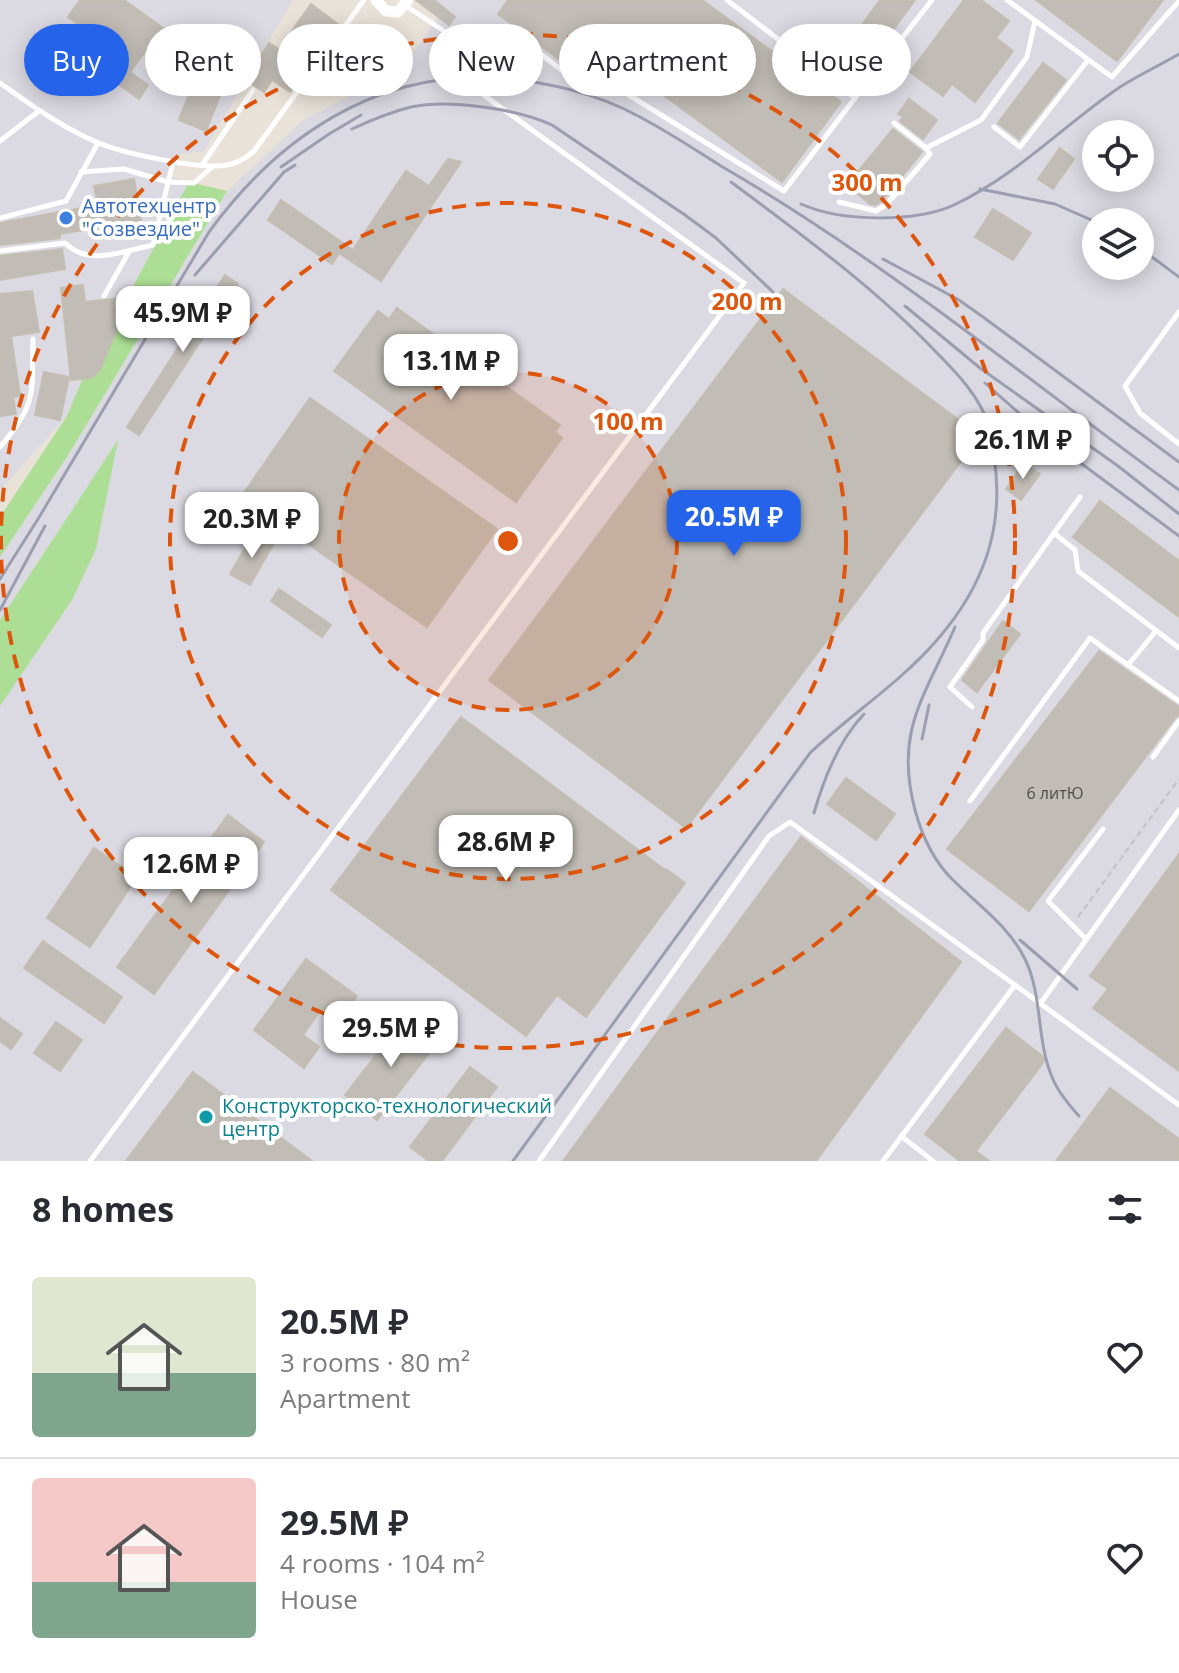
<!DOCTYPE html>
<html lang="en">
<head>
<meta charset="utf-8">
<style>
  :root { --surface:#fff; --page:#f2f2f3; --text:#2b2b33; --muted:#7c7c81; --line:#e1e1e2; --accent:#2563eb }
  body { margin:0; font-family:"Open Sans",sans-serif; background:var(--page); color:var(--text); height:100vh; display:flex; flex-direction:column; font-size:30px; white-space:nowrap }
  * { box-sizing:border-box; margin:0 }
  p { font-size:26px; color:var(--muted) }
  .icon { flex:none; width:44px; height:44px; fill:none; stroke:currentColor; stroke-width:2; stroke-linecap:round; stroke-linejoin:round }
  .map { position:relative; height:1161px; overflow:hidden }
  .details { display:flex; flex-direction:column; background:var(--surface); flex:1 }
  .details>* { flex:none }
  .top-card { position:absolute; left:24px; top:24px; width:1132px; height:72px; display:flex; gap:16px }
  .controls { position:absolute; left:1082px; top:120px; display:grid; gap:16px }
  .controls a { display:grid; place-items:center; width:72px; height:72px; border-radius:50%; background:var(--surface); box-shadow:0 4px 20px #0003; font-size:40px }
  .price { position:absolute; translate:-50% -68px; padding:0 18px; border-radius:16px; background:#fff; color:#222; font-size:26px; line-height:52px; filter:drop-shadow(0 2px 4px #0008) }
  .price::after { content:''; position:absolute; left:50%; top:48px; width:24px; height:18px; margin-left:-12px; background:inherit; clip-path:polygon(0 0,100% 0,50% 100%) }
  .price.selected { background:var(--accent); color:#fff }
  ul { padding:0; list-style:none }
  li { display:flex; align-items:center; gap:24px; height:200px; padding:0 32px }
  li+li { border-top:2px solid var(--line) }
  li span { display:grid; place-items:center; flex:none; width:224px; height:160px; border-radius:8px; color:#555 }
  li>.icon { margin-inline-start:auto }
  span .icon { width:96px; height:96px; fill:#fffc; stroke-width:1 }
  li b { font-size:34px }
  h2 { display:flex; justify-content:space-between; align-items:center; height:96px; padding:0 32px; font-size:34px }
  .pill { padding:0 28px; border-radius:36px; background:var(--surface); box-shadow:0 4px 20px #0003; font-size:28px; line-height:72px }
  .pill.selected { background:var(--accent); color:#fff }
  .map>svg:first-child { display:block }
  .industrial { fill:#dbd9e1; fill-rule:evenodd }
  .green { fill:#acdf95 }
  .building { fill:#c1bcb5; stroke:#c4beb2; stroke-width:2 }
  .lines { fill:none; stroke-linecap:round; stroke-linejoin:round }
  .path { stroke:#c2c2c2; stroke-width:2; stroke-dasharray:6 4; stroke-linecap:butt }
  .service { stroke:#fff; stroke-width:5 }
  .minor { stroke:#fff; stroke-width:11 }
  .rail { stroke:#9b9eb1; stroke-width:3 }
  .ring { fill:none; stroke:#de560d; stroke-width:4; stroke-dasharray:14 10 }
  .shop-dot { fill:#3f7fe0; stroke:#fff; stroke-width:3 }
  .culture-dot { fill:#0f9aa8; stroke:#fff; stroke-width:3 }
  .labels { text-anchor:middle; stroke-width:8; stroke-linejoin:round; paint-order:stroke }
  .number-label { font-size:16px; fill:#4d4c4a }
  .shop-label { font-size:20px; fill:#366cbe; stroke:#fff; text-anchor:start }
  .culture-label { font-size:20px; fill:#0d838f; stroke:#fff; text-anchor:start }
  .centre { fill:#de560d; stroke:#fff; stroke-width:4 }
  .ring-label { font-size:24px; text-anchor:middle; font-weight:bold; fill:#de560d; stroke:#fff; stroke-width:8; stroke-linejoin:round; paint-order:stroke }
</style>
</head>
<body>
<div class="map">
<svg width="1179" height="1161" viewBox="0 0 1179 1161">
  <rect width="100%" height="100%" fill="#e9e2d8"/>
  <!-- industrial -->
  <g class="industrial">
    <path d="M0,0H293L203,152L181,153L171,176L189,182L116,318L109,316L67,416L0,490Z"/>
    <path d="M420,0H1179V1161H0V706L72,600L96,549L117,442L0,620V557L67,457L227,191L305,119L404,67L438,17ZM1096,134H1140V178H1096ZM1096,222H1140V266H1096Z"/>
  </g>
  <!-- green -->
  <g class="green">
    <path d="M189,182L227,191L67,457L0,557V517L67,416L109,316L116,318Z"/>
    <path d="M118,440L96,549L72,600L0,706V620Z"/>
  </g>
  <!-- building -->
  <g class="building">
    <path d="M80,0H124L163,28L130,72L148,85L139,99L92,65L95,61L88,55L99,39L68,17Z"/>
    <path d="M416,0H434L455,17L449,25Z"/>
    <path d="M508,0H702L841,102L782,182L602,50L585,72H576L498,14Z"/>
    <path d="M880,0H915L871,60L848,44Z"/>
    <path d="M964,0H981L1009,21L996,38L1013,51L975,102L952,84L943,96L910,72Z"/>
    <path d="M1036,0H1163L1117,61Z"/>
    <path d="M311,4L339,25L290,92L272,80L264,92L246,80L269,43L279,49Z"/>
    <path d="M495,41L528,66L520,77L487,51Z"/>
    <path d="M1043,63L1066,80L1019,139L998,123Z"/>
    <path d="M197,73L225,83L206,131L179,120Z"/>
    <path d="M909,99L937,120L923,139L900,121L903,117L898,114Z"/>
    <path d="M893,129L922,152L881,202L875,205L870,204L847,185Z"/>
    <path d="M1060,148L1074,159L1053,189L1038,179Z"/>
    <path d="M448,159L461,162L381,281L339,253L332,264L268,220L281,200L353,250L406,171L429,186Z"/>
    <path d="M134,179L141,220L60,234V238L0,245V223L98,205L94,186Z"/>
    <path d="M993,209L1031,233L1013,260L975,237Z"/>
    <path d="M62,249L65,269L0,280V256Z"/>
    <path d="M225,275L238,284L139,435L127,427Z"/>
    <path d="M83,285L85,302L123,298L125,310L100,370L92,378L71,380L61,288Z"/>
    <path d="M783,289L980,436L686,828L489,680Z"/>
    <path d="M32,291L39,332L11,336L20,396L13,397L16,414L0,416V294Z"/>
    <path d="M397,308L560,425L555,432L562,438L516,502L334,371L378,311L389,319Z"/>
    <path d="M44,372L69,377L60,420L35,415Z"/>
    <path d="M310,398L497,529L427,627L241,497Z"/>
    <path d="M1024,463L1040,474L1021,500L1006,489Z"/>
    <path d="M1100,501L1179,561V617L1073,537Z"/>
    <path d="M253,534L273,545L250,585L230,574Z"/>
    <path d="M279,589L331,625L322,637L271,601Z"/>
    <path d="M1003,621L1020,634L977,692L962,680Z"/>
    <path d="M1099,651L1179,707V715L1175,718L1029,911L947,849Z"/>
    <path d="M461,717L665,870L666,869L685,883L586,1017L557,995L526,1036L331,890Z"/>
    <path d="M846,778L895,814L876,840L827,804Z"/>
    <path d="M228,815L264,842L154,994L117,967Z"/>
    <path d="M801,837L961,962L816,1161H563Z"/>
    <path d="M94,848L137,877L90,947L47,918Z"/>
    <path d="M1179,854V1071L1093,1008L1108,989L1090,976Z"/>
    <path d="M43,941L122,997L104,1023L24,968Z"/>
    <path d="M306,959L357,996L339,1021L322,1008L303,1035L319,1047L304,1068L254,1030Z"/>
    <path d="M0,1018L22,1034L11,1049L0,1041Z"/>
    <path d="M405,1018L437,1043L377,1120L345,1095Z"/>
    <path d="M56,1022L82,1040L60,1071L34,1053Z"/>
    <path d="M1006,1028L1046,1059L976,1151L989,1161H960L925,1134Z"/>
    <path d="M470,1067L497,1087L442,1161H429L410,1147Z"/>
    <path d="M193,1072L312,1161H126Z"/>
    <path d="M1110,1088L1179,1139V1161H1056Z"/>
  </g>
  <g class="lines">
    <!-- path -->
    <path class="path" d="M1078,917L1179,779"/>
    <!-- service -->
    <g class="service">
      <path d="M1007,0L1112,77L1179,1"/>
      <path d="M450,35L486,27L501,29L516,35L572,78H593L611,84L784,191L855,98L727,0"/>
      <path d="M0,83C31,105 60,126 94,141C120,153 200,170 227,165C238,163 246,158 254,151L364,0"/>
      <path d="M855,98L932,0"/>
      <path d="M894,123L926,148L981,120L1027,57L1035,21"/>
      <path d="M994,127L1020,147L1088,60"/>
      <path d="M0,141L39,111"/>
      <path d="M202,165L253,90"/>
      <path d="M81,172L124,169L168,182L194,183L212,167"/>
      <path d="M839,202L876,211L886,205L930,154L926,148"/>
      <path d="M0,218L66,201L98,143"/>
      <path d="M0,251L65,243C89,267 123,251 153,245L173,162"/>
      <path d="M104,296L130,250"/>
      <path d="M1179,312L1125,386L1140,413L1179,444"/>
      <path d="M0,447C37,404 32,394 33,339"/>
      <path d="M1080,497L1054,533L1075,550L1078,571L1179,648"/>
      <path d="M1128,665L1156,631"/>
      <path d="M972,707L950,687L983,640V633L1054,533"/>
      <path d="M1153,757L1179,721"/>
      <path d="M970,801L1090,638L1179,701"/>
      <path d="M1086,939L1048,901L1103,829"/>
      <path d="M1040,1004L1179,810"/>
      <path d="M901,1136L933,1161"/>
      <path d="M90,1161L744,283L478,91L450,35L406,6"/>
      <path d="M539,1161L769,836L790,822L1015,985"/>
      <path d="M883,1161L1015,985L1179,1105"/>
    </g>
    <!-- minor -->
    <path class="minor" d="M376,0L386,11L398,12L408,0"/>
    <!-- rail -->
    <g class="rail">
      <path d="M352,129C371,120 391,112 411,107C450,99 517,109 552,125L685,215L716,238L773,292"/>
      <path d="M281,167L329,134L361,115"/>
      <path d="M980,189L1055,204L1096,222"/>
      <path d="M801,204C841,222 917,223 956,204C1017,175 1065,124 1120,87C1139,75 1160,65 1179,54"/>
      <path d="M1140,248L1179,277"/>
      <path d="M883,259L959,300L983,317L1179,462"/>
      <path d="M195,275L284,172L295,165"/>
      <path d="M905,306L980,368L1118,466L1179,514"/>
      <path d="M985,383L1047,438L1179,536"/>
      <path d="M0,579L38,519L209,232C278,137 377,70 499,78C545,81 598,94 638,116C667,131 694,149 721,166C883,260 1028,380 1179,490"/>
      <path d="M0,610L45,526"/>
      <path d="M955,627C925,697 894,730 915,810C922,836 933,860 952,879C978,905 1008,925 1025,959C1043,996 1036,1039 1052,1077C1058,1092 1068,1104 1079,1116"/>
      <path d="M922,739L929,705"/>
      <path d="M814,813C824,778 839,740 864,714"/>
      <path d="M1020,940L1077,989"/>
      <path d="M513,1161L810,753C851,714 900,683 937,640C984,586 1005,527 994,456C992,446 992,435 989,426C980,397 957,373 936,352C875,288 802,235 731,182"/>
    </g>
  </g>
  <!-- distance rings -->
  <circle cx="508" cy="541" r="169" fill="#de560d" fill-opacity=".12"/>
  <g class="ring">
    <circle cx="508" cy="541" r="169"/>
    <circle cx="508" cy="541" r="338"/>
    <circle cx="508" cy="541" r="507"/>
  </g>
  <!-- markers -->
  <circle class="shop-dot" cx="66" cy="218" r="8"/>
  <circle class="culture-dot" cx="206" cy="1117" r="8"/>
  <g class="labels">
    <!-- number labels -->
    <g class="number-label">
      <text x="1055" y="799">6 литЮ</text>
    </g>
    <!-- shop labels -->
    <g class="shop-label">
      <text x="82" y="213">Автотехцентр<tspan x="82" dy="23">"Созвездие"</tspan></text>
    </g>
    <!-- culture labels -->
    <g class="culture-label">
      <text x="222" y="1113">Конструкторско-технологический<tspan x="222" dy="23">центр</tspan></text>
    </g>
  </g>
  <circle cx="508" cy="541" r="12" class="centre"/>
  <g class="ring-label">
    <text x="867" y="191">300 m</text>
    <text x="747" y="310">200 m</text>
    <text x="628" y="430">100 m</text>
  </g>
</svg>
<div class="controls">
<a><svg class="icon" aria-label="locate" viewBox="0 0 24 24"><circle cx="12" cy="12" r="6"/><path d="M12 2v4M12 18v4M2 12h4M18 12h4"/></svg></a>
<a><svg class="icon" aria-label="layers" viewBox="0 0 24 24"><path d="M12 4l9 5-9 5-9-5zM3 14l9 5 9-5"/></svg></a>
</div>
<b class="price" style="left:183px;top:354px">45.9M ₽</b>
<b class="price" style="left:451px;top:402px">13.1M ₽</b>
<b class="price" style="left:1023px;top:481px">26.1M ₽</b>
<b class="price selected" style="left:734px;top:558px">20.5M ₽</b>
<b class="price" style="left:252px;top:560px">20.3M ₽</b>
<b class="price" style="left:506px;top:883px">28.6M ₽</b>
<b class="price" style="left:191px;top:905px">12.6M ₽</b>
<b class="price" style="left:391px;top:1069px">29.5M ₽</b>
<div class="top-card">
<a class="pill selected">Buy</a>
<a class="pill">Rent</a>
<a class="pill">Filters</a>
<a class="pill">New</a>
<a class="pill">Apartment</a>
<a class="pill">House</a>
</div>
</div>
<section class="details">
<h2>8 homes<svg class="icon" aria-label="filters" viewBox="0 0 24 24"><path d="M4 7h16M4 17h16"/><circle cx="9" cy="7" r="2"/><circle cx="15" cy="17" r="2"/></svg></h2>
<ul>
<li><span style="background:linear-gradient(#dfe7d0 60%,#7fa58c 0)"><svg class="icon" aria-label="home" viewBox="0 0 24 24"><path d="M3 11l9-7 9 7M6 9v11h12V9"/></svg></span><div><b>20.5M ₽</b><p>3 rooms · 80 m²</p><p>Apartment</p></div><svg class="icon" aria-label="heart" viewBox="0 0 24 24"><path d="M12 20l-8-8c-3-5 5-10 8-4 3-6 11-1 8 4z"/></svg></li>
<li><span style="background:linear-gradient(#f6c9c9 65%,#7fa58c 0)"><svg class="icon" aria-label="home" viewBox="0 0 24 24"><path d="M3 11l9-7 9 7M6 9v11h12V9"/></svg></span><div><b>29.5M ₽</b><p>4 rooms · 104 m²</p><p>House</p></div><svg class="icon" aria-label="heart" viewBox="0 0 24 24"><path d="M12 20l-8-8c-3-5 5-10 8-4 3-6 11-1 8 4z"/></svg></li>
</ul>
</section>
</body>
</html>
